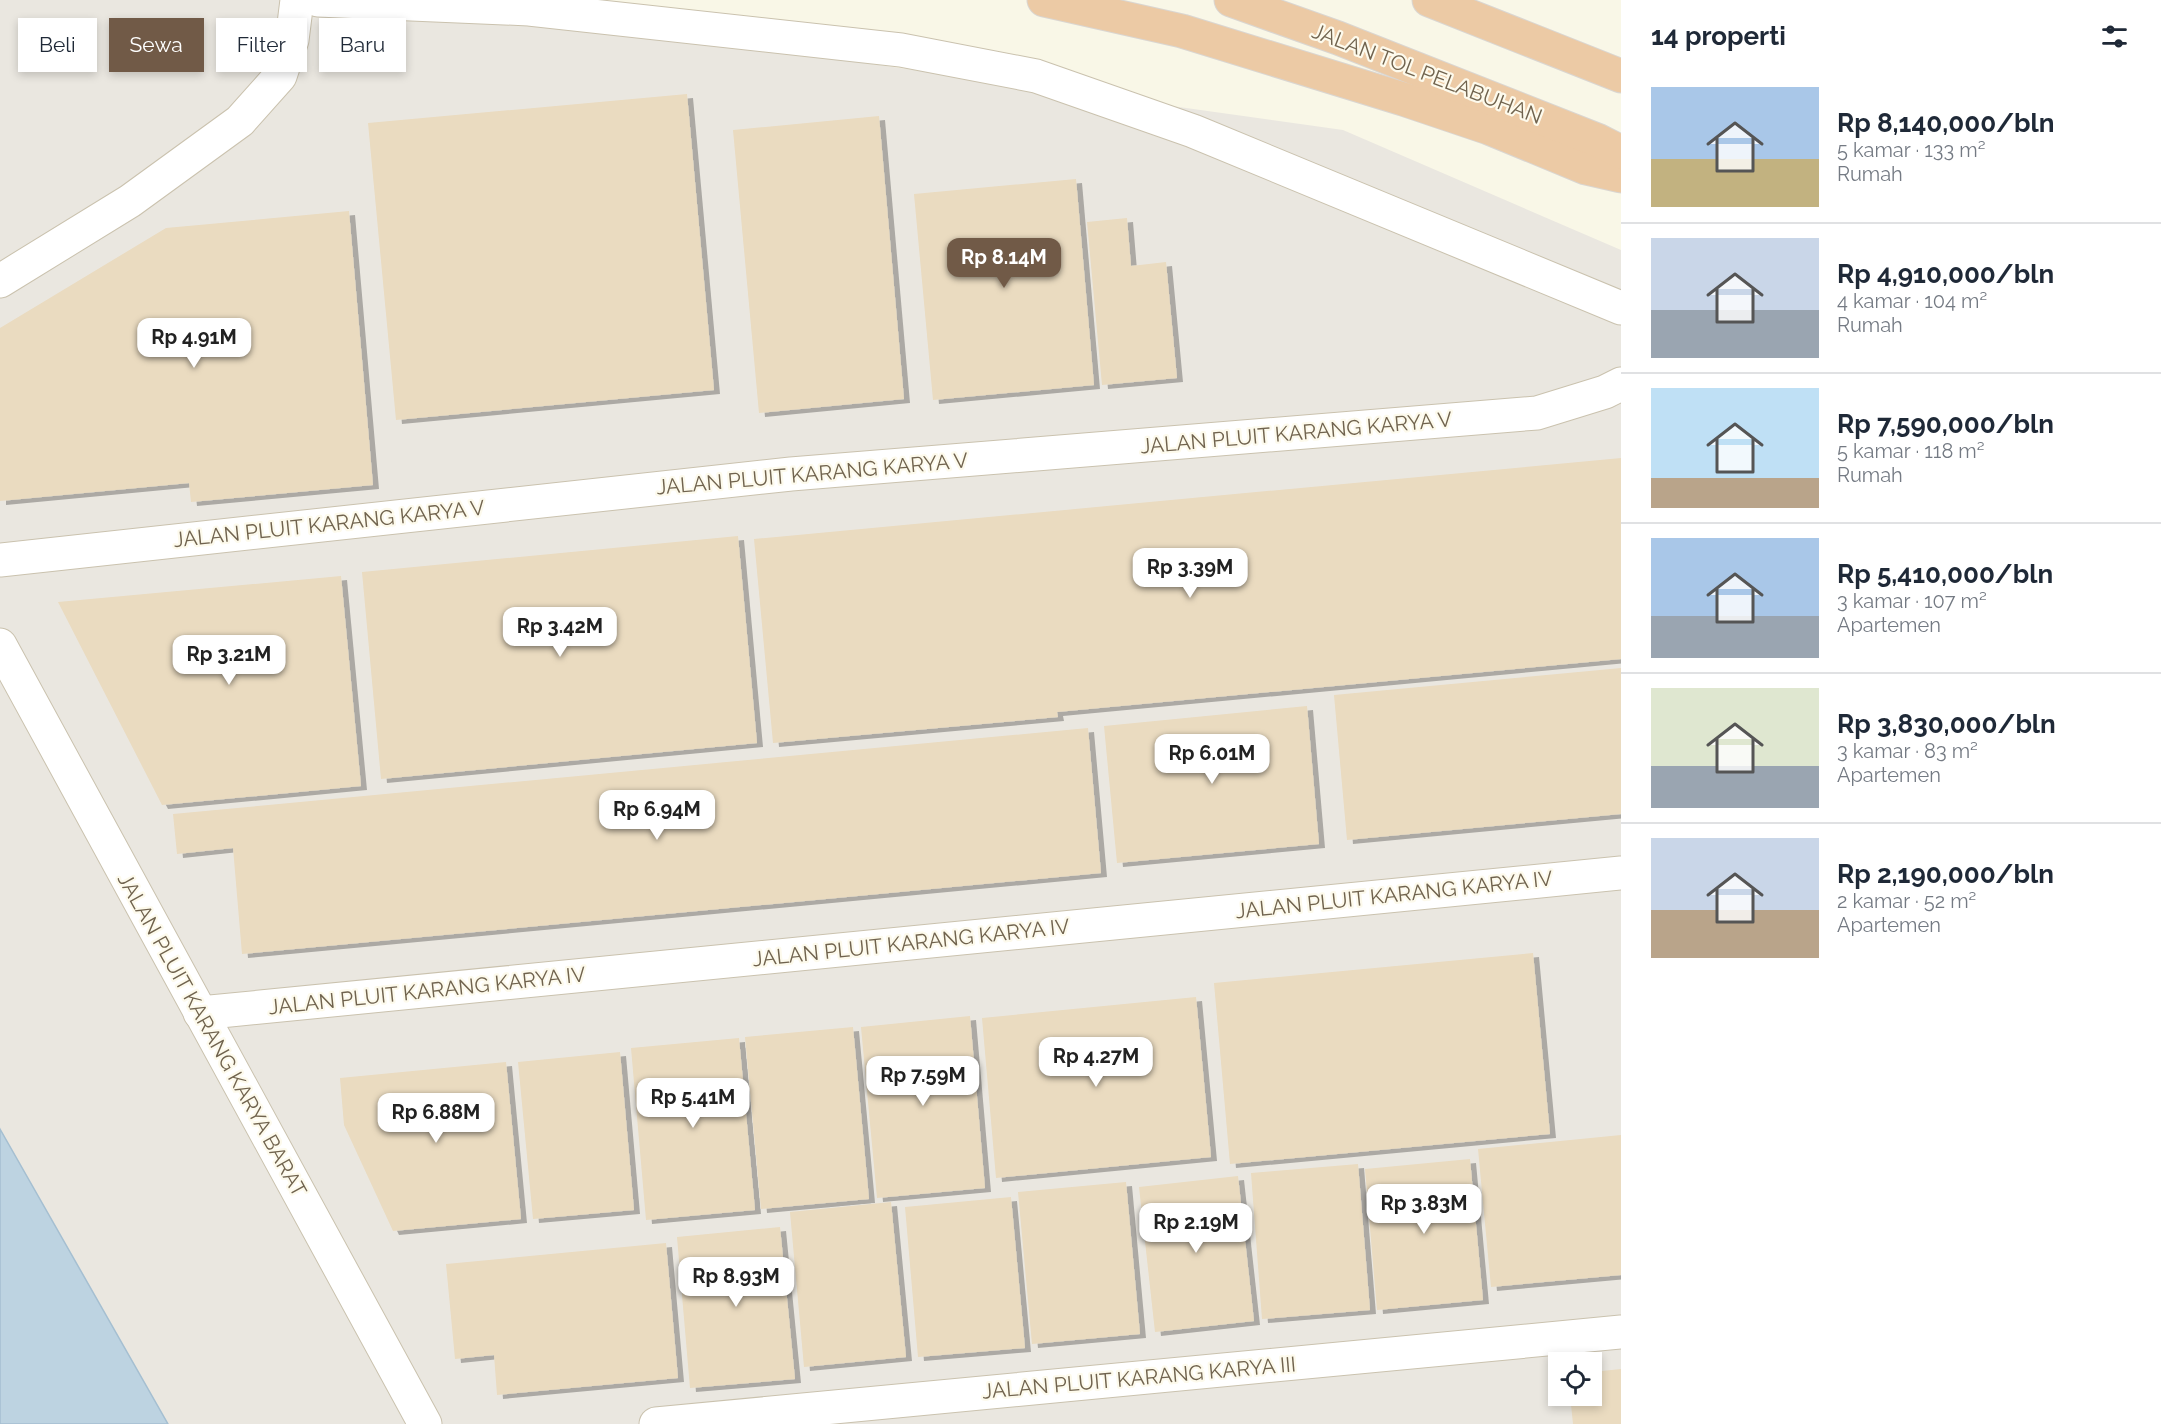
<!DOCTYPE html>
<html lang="id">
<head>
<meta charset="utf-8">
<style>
  :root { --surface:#fff; --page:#f2f2f3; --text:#1f2937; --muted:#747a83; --line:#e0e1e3; --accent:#715a47 }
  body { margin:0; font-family:Raleway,sans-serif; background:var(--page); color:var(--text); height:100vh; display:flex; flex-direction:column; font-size:22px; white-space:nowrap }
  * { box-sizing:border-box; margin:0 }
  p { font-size:20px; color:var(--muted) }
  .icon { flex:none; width:33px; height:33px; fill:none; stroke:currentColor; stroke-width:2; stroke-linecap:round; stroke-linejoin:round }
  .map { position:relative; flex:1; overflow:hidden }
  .side { display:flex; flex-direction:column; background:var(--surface); width:540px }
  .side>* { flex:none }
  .banner { position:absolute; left:18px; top:18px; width:570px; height:54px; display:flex; gap:12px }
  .controls { position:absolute; left:1548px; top:1352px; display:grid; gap:12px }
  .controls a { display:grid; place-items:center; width:54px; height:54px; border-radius:0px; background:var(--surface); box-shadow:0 3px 9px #0003; font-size:30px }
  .price { position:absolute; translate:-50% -51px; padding:0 14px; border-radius:12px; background:#fff; color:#222; font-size:20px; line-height:39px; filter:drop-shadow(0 2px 3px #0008) }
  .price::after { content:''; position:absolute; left:50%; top:36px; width:18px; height:14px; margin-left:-9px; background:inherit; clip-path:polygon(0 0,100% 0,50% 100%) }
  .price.current { background:var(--accent); color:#fff }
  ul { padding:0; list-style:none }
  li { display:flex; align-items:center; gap:18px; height:150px; padding:0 30px }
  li+li { border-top:2px solid var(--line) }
  li span { display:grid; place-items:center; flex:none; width:168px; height:120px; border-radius:0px; color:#555 }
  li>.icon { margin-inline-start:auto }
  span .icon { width:72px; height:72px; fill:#fffc; stroke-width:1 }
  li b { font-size:26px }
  h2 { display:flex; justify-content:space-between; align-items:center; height:72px; padding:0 30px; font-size:26px }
  .pill { padding:0 21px; border-radius:0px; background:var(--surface); box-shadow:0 3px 9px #0003; font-size:21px; line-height:54px }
  .pill.current { background:var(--accent); color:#fff }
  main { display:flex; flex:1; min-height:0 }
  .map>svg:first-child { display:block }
  .industrial { fill:#eae7e0; fill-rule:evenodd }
  .water { fill:#bdd3e1; stroke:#a5bfd1; stroke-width:1.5 }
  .building { fill:#eadbc0; filter:url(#shadow) }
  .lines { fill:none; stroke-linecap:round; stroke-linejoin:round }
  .minor-casing { stroke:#cac2ae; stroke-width:35 }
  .highway-casing { stroke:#dad6d1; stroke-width:35 }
  .minor { stroke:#fff; stroke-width:33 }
  .highway { stroke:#eccaa5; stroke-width:33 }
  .labels { text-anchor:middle; stroke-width:4.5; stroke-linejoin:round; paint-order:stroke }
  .street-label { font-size:21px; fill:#70634e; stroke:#fdfaec }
</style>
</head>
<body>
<main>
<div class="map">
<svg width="1621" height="1424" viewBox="0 0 1621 1424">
  <defs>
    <filter id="shadow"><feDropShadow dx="6" dy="4" stdDeviation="0" flood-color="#0004"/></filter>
  </defs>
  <rect width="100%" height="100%" fill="#f9f7e7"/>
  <!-- industrial -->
  <path class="industrial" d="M0,0H391L584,24L1343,130L1621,250V1424H0ZM1558,1362H1592V1395H1558Z"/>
  <!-- water -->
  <path class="water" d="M0,1129L168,1424H0Z"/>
  <!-- building -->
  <g class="building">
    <path d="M687,94L714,390L396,420L368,123Z"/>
    <path d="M879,116L904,399L759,413L733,130Z"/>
    <path d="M1076,179L1094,385L933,400L914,194Z"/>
    <path d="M349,211L373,485L191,502L189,483L0,501V328L166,228Z"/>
    <path d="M1127,218L1131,266L1166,262L1177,378L1102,385L1087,222Z"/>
    <path d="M1621,458V659L1057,712L1058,717L773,743L754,539Z"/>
    <path d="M738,536L757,743L381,779L362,572Z"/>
    <path d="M341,576L361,786L162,805L58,602Z"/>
    <path d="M1621,668V814L1347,840L1334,695Z"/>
    <path d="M1307,706L1319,844L1117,863L1104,726Z"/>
    <path d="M1088,728L1101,873L242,954L233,848L177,854L173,814Z"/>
    <path d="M1533,953L1550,1134L1230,1164L1214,983Z"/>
    <path d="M1196,997L1211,1157L996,1178L982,1018Z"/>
    <path d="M970,1016L985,1188L877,1198L861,1027Z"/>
    <path d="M853,1027L869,1199L761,1209L745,1037Z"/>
    <path d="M739,1038L755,1210L646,1220L631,1048Z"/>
    <path d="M620,1052L634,1210L533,1219L518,1062Z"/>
    <path d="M506,1062L521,1219L393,1231L344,1125L340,1078Z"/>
    <path d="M1621,1135V1275L1491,1287L1478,1149Z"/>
    <path d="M1470,1159L1483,1300L1377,1310L1365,1169Z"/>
    <path d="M1358,1164L1370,1310L1262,1319L1251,1173Z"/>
    <path d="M1238,1176L1254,1321L1155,1332L1139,1187Z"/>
    <path d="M1126,1182L1140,1334L1032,1344L1018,1192Z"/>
    <path d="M1011,1197L1025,1348L918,1357L905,1207Z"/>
    <path d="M891,1202L906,1357L804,1367L790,1212Z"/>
    <path d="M780,1227L795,1379L690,1388L677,1237Z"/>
    <path d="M666,1243L678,1378L497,1395L494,1355L455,1359L446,1264Z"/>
    <path d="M1621,1369V1424H1573L1570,1395H1592V1372Z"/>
  </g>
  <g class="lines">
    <!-- minor casing -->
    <g class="minor-casing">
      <g id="minor">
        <path d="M318,0L529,9L901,50L1036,76L1193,131L1621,308"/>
        <path d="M0,281L130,201L240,121L280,76L292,40L297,0"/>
        <path d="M0,560L791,474L1537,413L1605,392L1621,384"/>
        <path d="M0,645L425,1424"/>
        <path d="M200,1013L1621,873"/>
        <path d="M656,1424L1621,1332"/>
      </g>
    </g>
    <!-- highway casing -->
    <g class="highway-casing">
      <g id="highway">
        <path d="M1044,0L1182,31L1403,99L1489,128L1586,168L1621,176"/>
        <path d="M1231,0L1338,38L1597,140L1621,152"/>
        <path d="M1429,0L1621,76"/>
      </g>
    </g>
    <!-- minor -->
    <use href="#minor" class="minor"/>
    <!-- highway -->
    <use href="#highway" class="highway"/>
  </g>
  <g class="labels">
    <!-- street labels -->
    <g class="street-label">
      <text transform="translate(1427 74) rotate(21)" y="7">JALAN TOL PELABUHAN</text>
      <text transform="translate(1296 433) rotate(-5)" y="7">JALAN PLUIT KARANG KARYA V</text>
      <text transform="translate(812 474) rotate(-5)" y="7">JALAN PLUIT KARANG KARYA V</text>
      <text transform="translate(329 524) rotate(-6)" y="7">JALAN PLUIT KARANG KARYA V</text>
      <text transform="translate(1394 895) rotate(-6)" y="7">JALAN PLUIT KARANG KARYA IV</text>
      <text transform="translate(911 943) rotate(-6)" y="7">JALAN PLUIT KARANG KARYA IV</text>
      <text transform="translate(427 991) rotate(-6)" y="7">JALAN PLUIT KARANG KARYA IV</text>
      <text transform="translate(212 1035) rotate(61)" y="7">JALAN PLUIT KARANG KARYA BARAT</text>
      <text transform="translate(1139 1378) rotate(-5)" y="7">JALAN PLUIT KARANG KARYA III</text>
    </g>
  </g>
</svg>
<div class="controls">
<a><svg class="icon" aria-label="locate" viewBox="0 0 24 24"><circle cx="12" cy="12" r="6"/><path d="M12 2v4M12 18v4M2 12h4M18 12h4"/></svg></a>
</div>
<b class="price current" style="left:1004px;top:289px">Rp 8.14M</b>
<b class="price" style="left:194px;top:369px">Rp 4.91M</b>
<b class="price" style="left:1190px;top:599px">Rp 3.39M</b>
<b class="price" style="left:560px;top:658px">Rp 3.42M</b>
<b class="price" style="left:229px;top:686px">Rp 3.21M</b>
<b class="price" style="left:1212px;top:785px">Rp 6.01M</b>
<b class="price" style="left:657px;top:841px">Rp 6.94M</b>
<b class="price" style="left:1096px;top:1088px">Rp 4.27M</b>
<b class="price" style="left:923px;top:1107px">Rp 7.59M</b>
<b class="price" style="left:693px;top:1129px">Rp 5.41M</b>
<b class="price" style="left:436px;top:1144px">Rp 6.88M</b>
<b class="price" style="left:1424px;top:1235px">Rp 3.83M</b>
<b class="price" style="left:1196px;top:1254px">Rp 2.19M</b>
<b class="price" style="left:736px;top:1308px">Rp 8.93M</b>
<div class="banner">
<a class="pill">Beli</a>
<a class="pill current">Sewa</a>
<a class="pill">Filter</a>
<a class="pill">Baru</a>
</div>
</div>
<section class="side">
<h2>14 properti<svg class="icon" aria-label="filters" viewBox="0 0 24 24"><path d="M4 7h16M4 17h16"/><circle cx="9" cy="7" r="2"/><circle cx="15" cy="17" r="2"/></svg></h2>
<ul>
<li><span style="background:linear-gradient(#a9c7e8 60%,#c2b280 0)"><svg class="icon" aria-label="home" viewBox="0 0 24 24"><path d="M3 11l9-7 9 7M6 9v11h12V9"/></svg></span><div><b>Rp 8,140,000/bln</b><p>5 kamar · 133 m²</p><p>Rumah</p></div></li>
<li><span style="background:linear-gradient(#c9d6e8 60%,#9aa5b1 0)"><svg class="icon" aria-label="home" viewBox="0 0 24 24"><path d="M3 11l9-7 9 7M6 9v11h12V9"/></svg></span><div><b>Rp 4,910,000/bln</b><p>4 kamar · 104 m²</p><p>Rumah</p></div></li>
<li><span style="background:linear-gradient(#bfe0f5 75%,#b9a48a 0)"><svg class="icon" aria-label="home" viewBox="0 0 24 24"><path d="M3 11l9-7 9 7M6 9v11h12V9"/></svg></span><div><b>Rp 7,590,000/bln</b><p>5 kamar · 118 m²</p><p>Rumah</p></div></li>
<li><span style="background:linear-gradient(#a9c7e8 65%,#9aa5b1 0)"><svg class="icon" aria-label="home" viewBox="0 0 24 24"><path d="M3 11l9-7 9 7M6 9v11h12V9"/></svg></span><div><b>Rp 5,410,000/bln</b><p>3 kamar · 107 m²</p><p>Apartemen</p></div></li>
<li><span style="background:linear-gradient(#dfe7d0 65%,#9aa5b1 0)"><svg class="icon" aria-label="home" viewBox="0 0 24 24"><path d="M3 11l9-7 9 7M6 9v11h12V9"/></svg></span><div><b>Rp 3,830,000/bln</b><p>3 kamar · 83 m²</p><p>Apartemen</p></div></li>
<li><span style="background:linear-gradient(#c9d6e8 60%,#b9a48a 0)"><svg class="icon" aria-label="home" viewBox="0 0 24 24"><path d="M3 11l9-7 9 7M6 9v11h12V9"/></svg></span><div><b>Rp 2,190,000/bln</b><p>2 kamar · 52 m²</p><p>Apartemen</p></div></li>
</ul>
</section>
</main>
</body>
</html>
